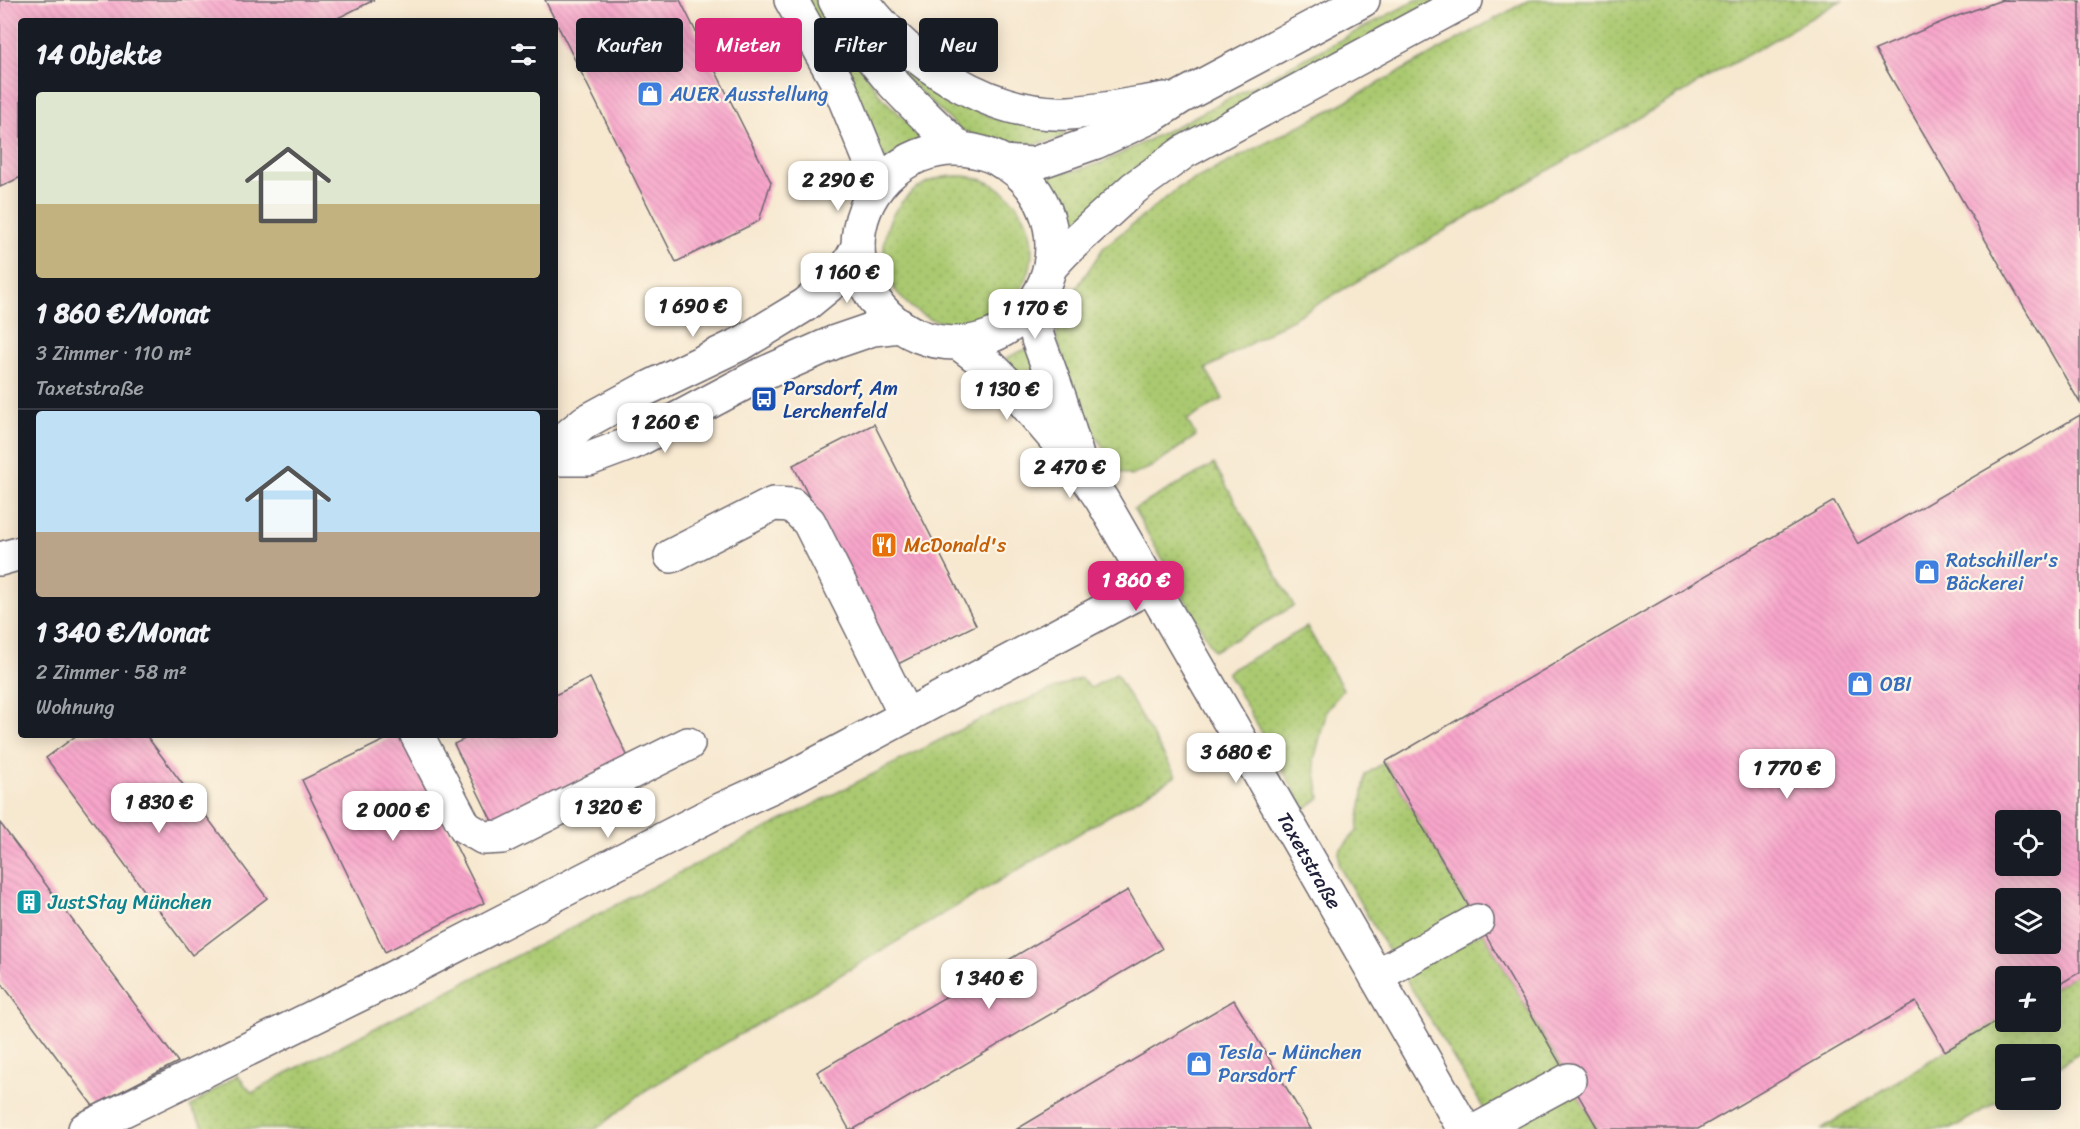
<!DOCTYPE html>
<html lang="de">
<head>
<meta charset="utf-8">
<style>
  :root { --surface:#171b24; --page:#242831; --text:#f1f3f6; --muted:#9ea1a6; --line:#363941; --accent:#db2777 }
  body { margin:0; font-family:Sriracha,sans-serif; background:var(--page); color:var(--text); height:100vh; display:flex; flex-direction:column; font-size:22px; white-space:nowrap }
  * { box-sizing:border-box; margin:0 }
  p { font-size:20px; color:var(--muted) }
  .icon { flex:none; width:33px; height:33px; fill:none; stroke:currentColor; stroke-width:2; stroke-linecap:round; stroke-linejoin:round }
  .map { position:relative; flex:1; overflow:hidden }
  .sheet { position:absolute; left:18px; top:18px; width:540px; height:720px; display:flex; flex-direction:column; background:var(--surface); border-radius:6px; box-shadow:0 3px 15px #0003 }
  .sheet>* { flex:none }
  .hud { position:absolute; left:576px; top:18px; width:570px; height:54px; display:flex; gap:12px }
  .fabs { position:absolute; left:1995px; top:810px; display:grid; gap:12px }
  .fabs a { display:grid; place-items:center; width:66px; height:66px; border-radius:6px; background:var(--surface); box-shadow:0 3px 15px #0003; font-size:30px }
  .price { position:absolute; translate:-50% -51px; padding:0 14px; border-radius:12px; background:#fff; color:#222; font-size:20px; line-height:39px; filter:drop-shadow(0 2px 3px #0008) }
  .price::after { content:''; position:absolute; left:50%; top:36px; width:18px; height:14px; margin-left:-9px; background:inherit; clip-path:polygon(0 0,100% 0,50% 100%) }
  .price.current { background:var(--accent); color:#fff }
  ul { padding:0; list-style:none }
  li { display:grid; align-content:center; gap:12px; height:318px; padding:0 18px }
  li+li { border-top:2px solid var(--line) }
  li span { display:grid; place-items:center; height:186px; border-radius:6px; color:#555 }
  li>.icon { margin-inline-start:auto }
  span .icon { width:108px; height:108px; fill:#fffc; stroke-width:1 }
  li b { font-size:26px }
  h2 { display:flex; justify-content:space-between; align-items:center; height:72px; padding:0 18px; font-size:26px }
  .chip { padding:0 21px; border-radius:6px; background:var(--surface); box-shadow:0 3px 15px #0003; font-size:21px; line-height:54px }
  .chip.current { background:var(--accent); color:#fff }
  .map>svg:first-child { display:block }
  .grass { fill:url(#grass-dots); stroke:#667656; stroke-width:1.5 }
  .building { fill:url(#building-back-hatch); fill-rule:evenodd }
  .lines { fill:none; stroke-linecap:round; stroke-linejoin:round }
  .minor-casing { stroke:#6d676f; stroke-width:36 }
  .highway-casing { stroke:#6d676f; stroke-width:36 }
  .minor { stroke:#fff; stroke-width:33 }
  .highway { stroke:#fff; stroke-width:33 }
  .labels { text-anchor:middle; stroke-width:4.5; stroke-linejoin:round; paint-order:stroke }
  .shop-label { font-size:20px; fill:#366cbe; stroke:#fcf5e5; text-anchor:start }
  .transit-label { font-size:20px; fill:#164399; stroke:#fcf5e5; text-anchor:start }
  .food-label { font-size:20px; fill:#c56008; stroke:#fcf5e5; text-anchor:start }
  .street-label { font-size:20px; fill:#22223b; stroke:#fcf5e5 }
  .culture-label { font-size:20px; fill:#0d838f; stroke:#fcf5e5; text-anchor:start }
</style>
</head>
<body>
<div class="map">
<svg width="2080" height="1129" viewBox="0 0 2080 1129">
  <defs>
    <pattern id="grass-dots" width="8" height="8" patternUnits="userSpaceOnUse" patternTransform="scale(1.5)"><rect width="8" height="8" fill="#aac970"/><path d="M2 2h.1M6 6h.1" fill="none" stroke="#92ac62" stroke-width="1.8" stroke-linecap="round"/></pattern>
    <pattern id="building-back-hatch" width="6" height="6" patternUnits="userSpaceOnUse" patternTransform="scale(1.5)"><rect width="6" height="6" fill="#f8a5ca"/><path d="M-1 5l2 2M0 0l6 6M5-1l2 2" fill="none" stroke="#d48eae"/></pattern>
  </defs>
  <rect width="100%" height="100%" fill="#fcf5e5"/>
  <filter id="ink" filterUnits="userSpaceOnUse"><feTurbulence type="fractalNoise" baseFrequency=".0167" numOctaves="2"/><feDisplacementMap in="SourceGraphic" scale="12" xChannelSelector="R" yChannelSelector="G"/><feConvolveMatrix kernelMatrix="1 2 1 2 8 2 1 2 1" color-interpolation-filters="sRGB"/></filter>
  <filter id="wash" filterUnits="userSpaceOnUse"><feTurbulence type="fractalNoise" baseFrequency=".008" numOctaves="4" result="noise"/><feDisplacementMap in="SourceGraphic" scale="24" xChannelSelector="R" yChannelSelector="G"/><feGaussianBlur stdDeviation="1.35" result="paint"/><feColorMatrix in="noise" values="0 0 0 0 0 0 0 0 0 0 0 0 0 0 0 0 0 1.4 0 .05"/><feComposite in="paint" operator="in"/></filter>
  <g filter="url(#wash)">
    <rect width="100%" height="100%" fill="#f7e8d0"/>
    <!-- grass -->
    <g class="grass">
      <path d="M804,0H820L840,36L882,98L926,138L901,150L886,161Z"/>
      <path d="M1416,0H1445L1069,231C1065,207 1059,194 1042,175L1074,171L1104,162L1188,120Z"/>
      <path d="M1529,0H1842L1206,369L1223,399L1187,420L1196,436L1151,467L1131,476L1117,471L1078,406L1056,336L1069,299L1104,247L1180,187L1332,109Z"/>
      <path d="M893,54L942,93L991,117L1064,133V137L1043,143L1010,146L982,139L960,129L888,62Z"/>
      <circle cx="958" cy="250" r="74"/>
      <path d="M1028,348L1050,407L1034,395L1006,358Z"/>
      <path d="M1214,464L1294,606L1214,651L1134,509Z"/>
      <path d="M1307,627L1343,689L1327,710L1314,760L1320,798L1305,809L1227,672Z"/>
      <path d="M1116,674L1176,776L646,1090L596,1129H205L190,1107L237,1075L252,1093L283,1075L981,719L1080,678L1091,688Z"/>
      <path d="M1385,762L1472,913L1393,960L1339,866V851L1357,831L1366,774Z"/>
      <path d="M1483,932L1563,1071L1487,1114L1404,976Z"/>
      <path d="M2080,972V1053L2051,1071L2050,1054H2006L2005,1097L1951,1129H1821L1945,1051L2005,1016L2006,1022H2050L2051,990Z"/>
      <path d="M1575,1090L1598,1129H1506Z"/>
    </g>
    <g id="blocks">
      <!-- building -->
      <g class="building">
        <path d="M0,0H374L332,21H21V177L0,187Z"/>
        <path d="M545,0H680L771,182L759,221L676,262Z"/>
        <path d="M2002,0L2080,1V403L1875,50L1949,19Z"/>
        <path d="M2080,415V972L2050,990V976H2006V1016L1945,1051L1916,1002L1698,1129H1598L1385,762L1834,501L1858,544ZM2006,820H2050V866H2006ZM2006,898H2050V944H2006Z"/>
        <path d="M874,424L976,625L894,666L793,465Z"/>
        <path d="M590,678L628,757L493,823L454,744L473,735H555V695Z"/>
        <path d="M77,735H146L267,898L192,955L46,758Z"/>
        <path d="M395,735H401L484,903L385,952L302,780Z"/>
        <path d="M0,823L178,1062L93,1106L0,981Z"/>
        <path d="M1128,890L1162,949L854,1129H849L817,1072Z"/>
        <path d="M1234,1000L1311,1129H1017Z"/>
      </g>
    </g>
  </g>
  <g filter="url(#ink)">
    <use href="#blocks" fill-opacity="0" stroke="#6d676f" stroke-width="1.5"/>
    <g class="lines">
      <!-- minor casing -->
      <g class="minor-casing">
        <g id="minor">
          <path d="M791,0L839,85L871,163L874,192"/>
          <path d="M835,0C865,61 911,103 960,149"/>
          <circle cx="955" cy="246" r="97"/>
          <path d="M1031,307L1038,339L1060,399L1077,456"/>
          <path id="s1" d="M960,344L992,368L1012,388L1081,469L1102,500L1464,1129"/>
          <path d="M555,447L585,422L642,391L744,342L805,305L843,274L858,247"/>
          <path d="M555,459H589L632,443L756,377L835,342L873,329L900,326"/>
          <path d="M671,556L773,504L792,505L809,522L906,716"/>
          <path d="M0,559L21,553"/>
          <path d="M417,735L465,827L484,838L502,837L688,744"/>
          <path d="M1376,976L1477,921"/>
          <path d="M85,1129L379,985L718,811L788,779L1150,586"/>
          <path d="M1479,1129L1569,1080"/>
        </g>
      </g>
      <!-- highway casing -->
      <g class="highway-casing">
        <g id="highway">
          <path d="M862,0C907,61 990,117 1069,113C1101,111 1133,104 1165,99"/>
          <path d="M1002,162L1033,164L1096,142L1150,117L1181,97L1363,0"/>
          <path d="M1050,267L1065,251L1134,188L1184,152L1466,0"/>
        </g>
      </g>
      <!-- minor -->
      <use href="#minor" class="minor"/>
      <!-- highway -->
      <use href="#highway" class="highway"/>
    </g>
  </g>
  <!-- icons -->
  <defs>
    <g id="shop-square" transform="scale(1.35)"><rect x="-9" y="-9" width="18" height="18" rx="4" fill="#3f7fe0" stroke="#fcf5e5"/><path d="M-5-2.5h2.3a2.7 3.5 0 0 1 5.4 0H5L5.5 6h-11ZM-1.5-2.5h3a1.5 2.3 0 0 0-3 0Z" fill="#fff"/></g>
    <g id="bus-square" transform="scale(1.35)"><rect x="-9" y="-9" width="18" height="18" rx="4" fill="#1a4fb4" stroke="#fcf5e5"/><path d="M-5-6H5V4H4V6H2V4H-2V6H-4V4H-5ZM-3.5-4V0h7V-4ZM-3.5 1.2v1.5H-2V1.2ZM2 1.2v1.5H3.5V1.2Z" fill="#fff"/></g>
    <g id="restaurant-square" transform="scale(1.35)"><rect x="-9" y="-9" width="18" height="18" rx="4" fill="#e8710a" stroke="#fcf5e5"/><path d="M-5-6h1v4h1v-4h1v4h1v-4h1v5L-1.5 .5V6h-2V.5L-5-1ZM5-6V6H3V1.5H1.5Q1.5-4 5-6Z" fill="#fff"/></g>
    <g id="building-square" transform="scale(1.35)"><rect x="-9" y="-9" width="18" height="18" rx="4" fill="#0f9aa8" stroke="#fcf5e5"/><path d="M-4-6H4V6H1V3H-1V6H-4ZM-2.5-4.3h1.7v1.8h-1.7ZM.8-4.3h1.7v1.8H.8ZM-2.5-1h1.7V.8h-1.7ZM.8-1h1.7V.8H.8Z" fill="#fff"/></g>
  </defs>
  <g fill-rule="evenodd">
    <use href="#shop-square" x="650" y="94"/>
    <use href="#bus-square" x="764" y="399"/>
    <use href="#restaurant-square" x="884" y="545"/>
    <use href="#shop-square" x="1927" y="572"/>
    <use href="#shop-square" x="1860" y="684"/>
    <use href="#building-square" x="29" y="902"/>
    <use href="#shop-square" x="1199" y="1064"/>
  </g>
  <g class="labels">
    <!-- shop labels -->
    <g class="shop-label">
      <text x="670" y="101">AUER Ausstellung</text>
      <text x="1946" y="567">Ratschiller's<tspan x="1946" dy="23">Bäckerei</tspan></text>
      <text x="1880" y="691">OBI</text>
      <text x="1218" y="1059">Tesla - München<tspan x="1218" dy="23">Parsdorf</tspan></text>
    </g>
    <!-- transit labels -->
    <g class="transit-label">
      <text x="783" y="395">Parsdorf, Am<tspan x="783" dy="23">Lerchenfeld</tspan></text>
    </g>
    <!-- food labels -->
    <g class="food-label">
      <text x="904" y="552">McDonald's</text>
    </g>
    <!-- street labels -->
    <g class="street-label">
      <text dy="7" stroke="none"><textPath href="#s1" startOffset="628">Taxetstraße</textPath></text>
    </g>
    <!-- culture labels -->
    <g class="culture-label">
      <text x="48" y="909">JustStay München</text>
    </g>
  </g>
</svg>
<div class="fabs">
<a><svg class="icon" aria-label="locate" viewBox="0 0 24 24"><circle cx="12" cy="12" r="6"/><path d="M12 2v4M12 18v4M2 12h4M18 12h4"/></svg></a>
<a><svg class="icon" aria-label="layers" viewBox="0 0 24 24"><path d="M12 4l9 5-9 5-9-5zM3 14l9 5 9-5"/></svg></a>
<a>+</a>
<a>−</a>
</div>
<b class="price" style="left:838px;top:212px">2 290 €</b>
<b class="price" style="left:847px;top:304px">1 160 €</b>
<b class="price" style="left:693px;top:338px">1 690 €</b>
<b class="price" style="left:1035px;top:340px">1 170 €</b>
<b class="price" style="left:1007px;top:421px">1 130 €</b>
<b class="price" style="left:665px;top:454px">1 260 €</b>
<b class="price" style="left:1070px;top:499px">2 470 €</b>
<b class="price current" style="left:1136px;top:612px">1 860 €</b>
<b class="price" style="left:1236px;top:784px">3 680 €</b>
<b class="price" style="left:1787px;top:800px">1 770 €</b>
<b class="price" style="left:159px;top:834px">1 830 €</b>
<b class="price" style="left:608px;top:839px">1 320 €</b>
<b class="price" style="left:393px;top:842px">2 000 €</b>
<b class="price" style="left:989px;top:1010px">1 340 €</b>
<div class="hud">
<a class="chip">Kaufen</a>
<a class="chip current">Mieten</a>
<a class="chip">Filter</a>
<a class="chip">Neu</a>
</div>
<section class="sheet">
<h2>14 Objekte<svg class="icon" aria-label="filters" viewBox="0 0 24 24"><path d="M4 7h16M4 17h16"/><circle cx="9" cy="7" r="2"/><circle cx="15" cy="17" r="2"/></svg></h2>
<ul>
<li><span style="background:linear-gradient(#dfe7d0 60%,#c2b280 0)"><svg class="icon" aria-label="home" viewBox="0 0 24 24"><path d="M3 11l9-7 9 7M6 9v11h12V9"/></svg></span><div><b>1 860 €/Monat</b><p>3 Zimmer · 110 m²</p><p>Taxetstraße</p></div></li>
<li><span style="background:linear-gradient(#bfe0f5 65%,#b9a48a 0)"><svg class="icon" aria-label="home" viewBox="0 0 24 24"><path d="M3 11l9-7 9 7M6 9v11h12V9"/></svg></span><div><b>1 340 €/Monat</b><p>2 Zimmer · 58 m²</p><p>Wohnung</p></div></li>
</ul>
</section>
</div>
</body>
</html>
